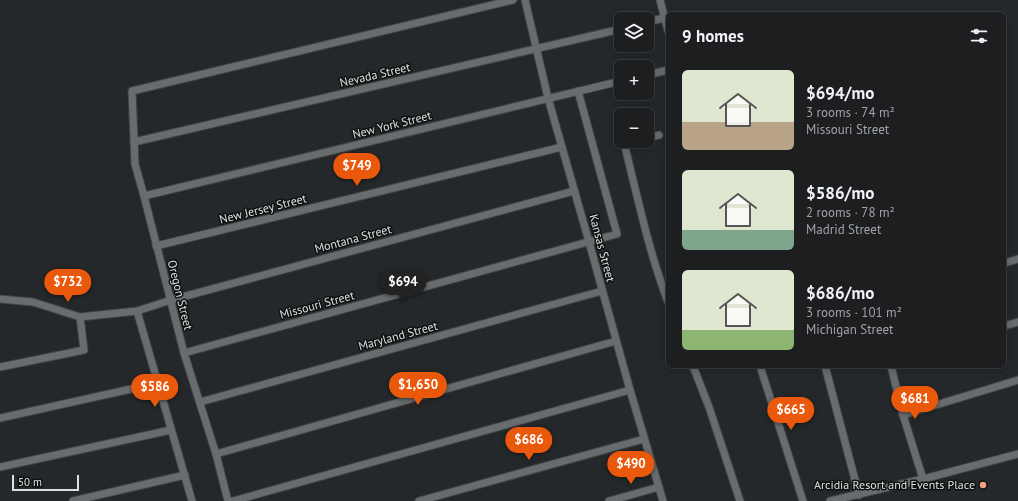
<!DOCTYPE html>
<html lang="en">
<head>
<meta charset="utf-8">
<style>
  :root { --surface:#1c1e20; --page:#292b2d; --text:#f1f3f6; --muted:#a0a2a5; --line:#3a3c3e; --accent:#ea580c }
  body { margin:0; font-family:"PT Sans",sans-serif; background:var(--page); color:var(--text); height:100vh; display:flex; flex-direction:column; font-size:15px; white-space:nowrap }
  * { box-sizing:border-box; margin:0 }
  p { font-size:13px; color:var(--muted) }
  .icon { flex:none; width:22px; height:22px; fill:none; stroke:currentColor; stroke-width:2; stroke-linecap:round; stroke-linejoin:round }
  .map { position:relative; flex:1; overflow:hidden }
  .drawer { position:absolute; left:666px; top:12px; width:340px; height:356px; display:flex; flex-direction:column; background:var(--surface); border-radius:6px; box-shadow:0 2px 10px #0003,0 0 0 1px var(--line) }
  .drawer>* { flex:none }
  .fabs { position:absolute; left:614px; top:12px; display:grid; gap:8px }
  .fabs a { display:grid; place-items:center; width:40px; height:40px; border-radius:6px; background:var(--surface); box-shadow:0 2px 10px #0003,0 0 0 1px var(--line); font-size:20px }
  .scale { position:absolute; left:12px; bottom:10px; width:67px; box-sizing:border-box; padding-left:4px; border:2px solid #dde0e1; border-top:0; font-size:11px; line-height:14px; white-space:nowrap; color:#dde0e1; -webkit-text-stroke:3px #0f1111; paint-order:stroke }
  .price { position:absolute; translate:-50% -34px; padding:0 9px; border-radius:14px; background:var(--accent); color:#fff; font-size:13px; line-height:26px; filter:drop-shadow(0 1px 2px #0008) }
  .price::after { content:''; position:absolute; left:50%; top:24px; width:12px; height:9px; margin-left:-6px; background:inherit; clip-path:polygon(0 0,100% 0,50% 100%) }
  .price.selected { background:#222; color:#fff }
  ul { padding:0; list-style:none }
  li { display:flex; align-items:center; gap:12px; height:100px; padding:0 16px }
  li span { display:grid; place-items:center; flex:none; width:112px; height:80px; border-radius:6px; color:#555 }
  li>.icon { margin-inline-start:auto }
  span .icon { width:48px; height:48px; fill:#fffc; stroke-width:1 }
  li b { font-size:17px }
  h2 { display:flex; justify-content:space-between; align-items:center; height:48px; padding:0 16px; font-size:17px }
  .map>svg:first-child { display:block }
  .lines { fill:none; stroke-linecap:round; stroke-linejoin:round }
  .street-casing { stroke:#404344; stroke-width:9 }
  .street { stroke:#686c6e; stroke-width:7 }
  .poi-dot { fill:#f39f85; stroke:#0f1111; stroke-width:1.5 }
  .labels { text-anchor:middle; stroke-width:3; stroke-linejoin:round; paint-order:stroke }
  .street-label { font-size:12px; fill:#dde0e1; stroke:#0f1111 }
  .poi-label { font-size:12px; fill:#dde0e1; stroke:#0f1111; text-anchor:end }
</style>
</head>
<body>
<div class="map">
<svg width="1018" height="501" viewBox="0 0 1018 501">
  <rect width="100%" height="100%" fill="#25282a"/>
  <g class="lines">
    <!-- street casing -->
    <g class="street-casing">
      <g id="street">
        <path d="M525,0L548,98L589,242L630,390L663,501"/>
        <path d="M660,0L668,31"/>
        <path d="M647,22L664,18"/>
        <path d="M647,75L668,70"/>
        <path d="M647,138L659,135"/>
        <path d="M634,141C629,142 627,142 625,147C638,199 649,252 668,302"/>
        <path d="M134,142L621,29"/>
        <path d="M144,196L621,81"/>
        <path d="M156,246L562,147"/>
        <path d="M1004,263L1018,259"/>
        <path d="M0,299L33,302L80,317L137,311L171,300L574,191"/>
        <path d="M137,311L192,501"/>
        <path d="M1004,326L1018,322"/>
        <path d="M184,353L617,234L578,91"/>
        <path d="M693,366L709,407L740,501"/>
        <path d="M760,366L803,501"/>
        <path d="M825,366L859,495"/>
        <path d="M891,366L903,415L923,479"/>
        <path d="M0,367L84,350L80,317"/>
        <path d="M200,402L602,291"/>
        <path d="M903,415L1018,380"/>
        <path d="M0,418L158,383"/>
        <path d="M216,454L616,341"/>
        <path d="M0,467L171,430"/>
        <path d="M73,501L185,475"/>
        <path d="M228,501L216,454L184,353L144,196L135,164L132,91L513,0"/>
        <path d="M233,501L630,390"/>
        <path d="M419,501L644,439"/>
        <path d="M609,501L659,487"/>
        <path d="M830,501L923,479L1018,454"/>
      </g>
    </g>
    <!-- street -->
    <use href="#street" class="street"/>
  </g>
  <!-- markers -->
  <circle class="poi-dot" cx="983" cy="485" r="4"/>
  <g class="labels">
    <!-- street labels -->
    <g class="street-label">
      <text transform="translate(375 75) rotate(-13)" y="4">Nevada Street</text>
      <text transform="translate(392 125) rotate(-14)" y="4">New York Street</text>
      <text transform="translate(263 209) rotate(-14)" y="4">New Jersey Street</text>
      <text transform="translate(353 239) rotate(-15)" y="4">Montana Street</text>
      <text transform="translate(602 248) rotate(75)" y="4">Kansas Street</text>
      <text transform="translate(180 295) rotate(76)" y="4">Oregon Street</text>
      <text transform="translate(317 305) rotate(-15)" y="4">Missouri Street</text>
      <text transform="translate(398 336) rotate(-15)" y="4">Maryland Street</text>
    </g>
    <!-- poi labels -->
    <g class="poi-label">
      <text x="975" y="489">Arcidia Resort and Events Place</text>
    </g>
  </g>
</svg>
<div class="fabs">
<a><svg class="icon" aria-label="layers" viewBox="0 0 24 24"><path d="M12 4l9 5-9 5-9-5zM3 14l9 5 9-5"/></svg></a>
<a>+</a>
<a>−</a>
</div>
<div class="scale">50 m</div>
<b class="price" style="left:357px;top:187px">$749</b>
<b class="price" style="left:68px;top:303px">$732</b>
<b class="price selected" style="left:403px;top:303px">$694</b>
<b class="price" style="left:418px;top:406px">$1,650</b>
<b class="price" style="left:155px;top:408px">$586</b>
<b class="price" style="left:915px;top:420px">$681</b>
<b class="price" style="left:791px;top:431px">$665</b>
<b class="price" style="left:529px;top:461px">$686</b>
<b class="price" style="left:631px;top:485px">$490</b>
<section class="drawer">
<h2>9 homes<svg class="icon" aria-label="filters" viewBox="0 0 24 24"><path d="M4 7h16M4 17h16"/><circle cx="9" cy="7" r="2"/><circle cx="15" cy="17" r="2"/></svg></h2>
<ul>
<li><span style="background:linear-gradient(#dfe7d0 65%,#b9a48a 0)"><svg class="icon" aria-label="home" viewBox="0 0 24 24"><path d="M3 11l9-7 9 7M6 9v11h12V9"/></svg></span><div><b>$694/mo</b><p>3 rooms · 74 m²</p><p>Missouri Street</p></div></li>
<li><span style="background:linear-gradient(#dfe7d0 75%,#7fa58c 0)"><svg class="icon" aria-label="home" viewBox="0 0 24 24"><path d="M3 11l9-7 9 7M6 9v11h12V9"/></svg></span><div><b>$586/mo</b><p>2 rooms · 78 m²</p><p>Madrid Street</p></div></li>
<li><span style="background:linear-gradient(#dfe7d0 75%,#8fb573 0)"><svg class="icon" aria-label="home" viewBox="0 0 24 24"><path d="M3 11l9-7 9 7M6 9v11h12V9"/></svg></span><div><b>$686/mo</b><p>3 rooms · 101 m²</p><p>Michigan Street</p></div></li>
</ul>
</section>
</div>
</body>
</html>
